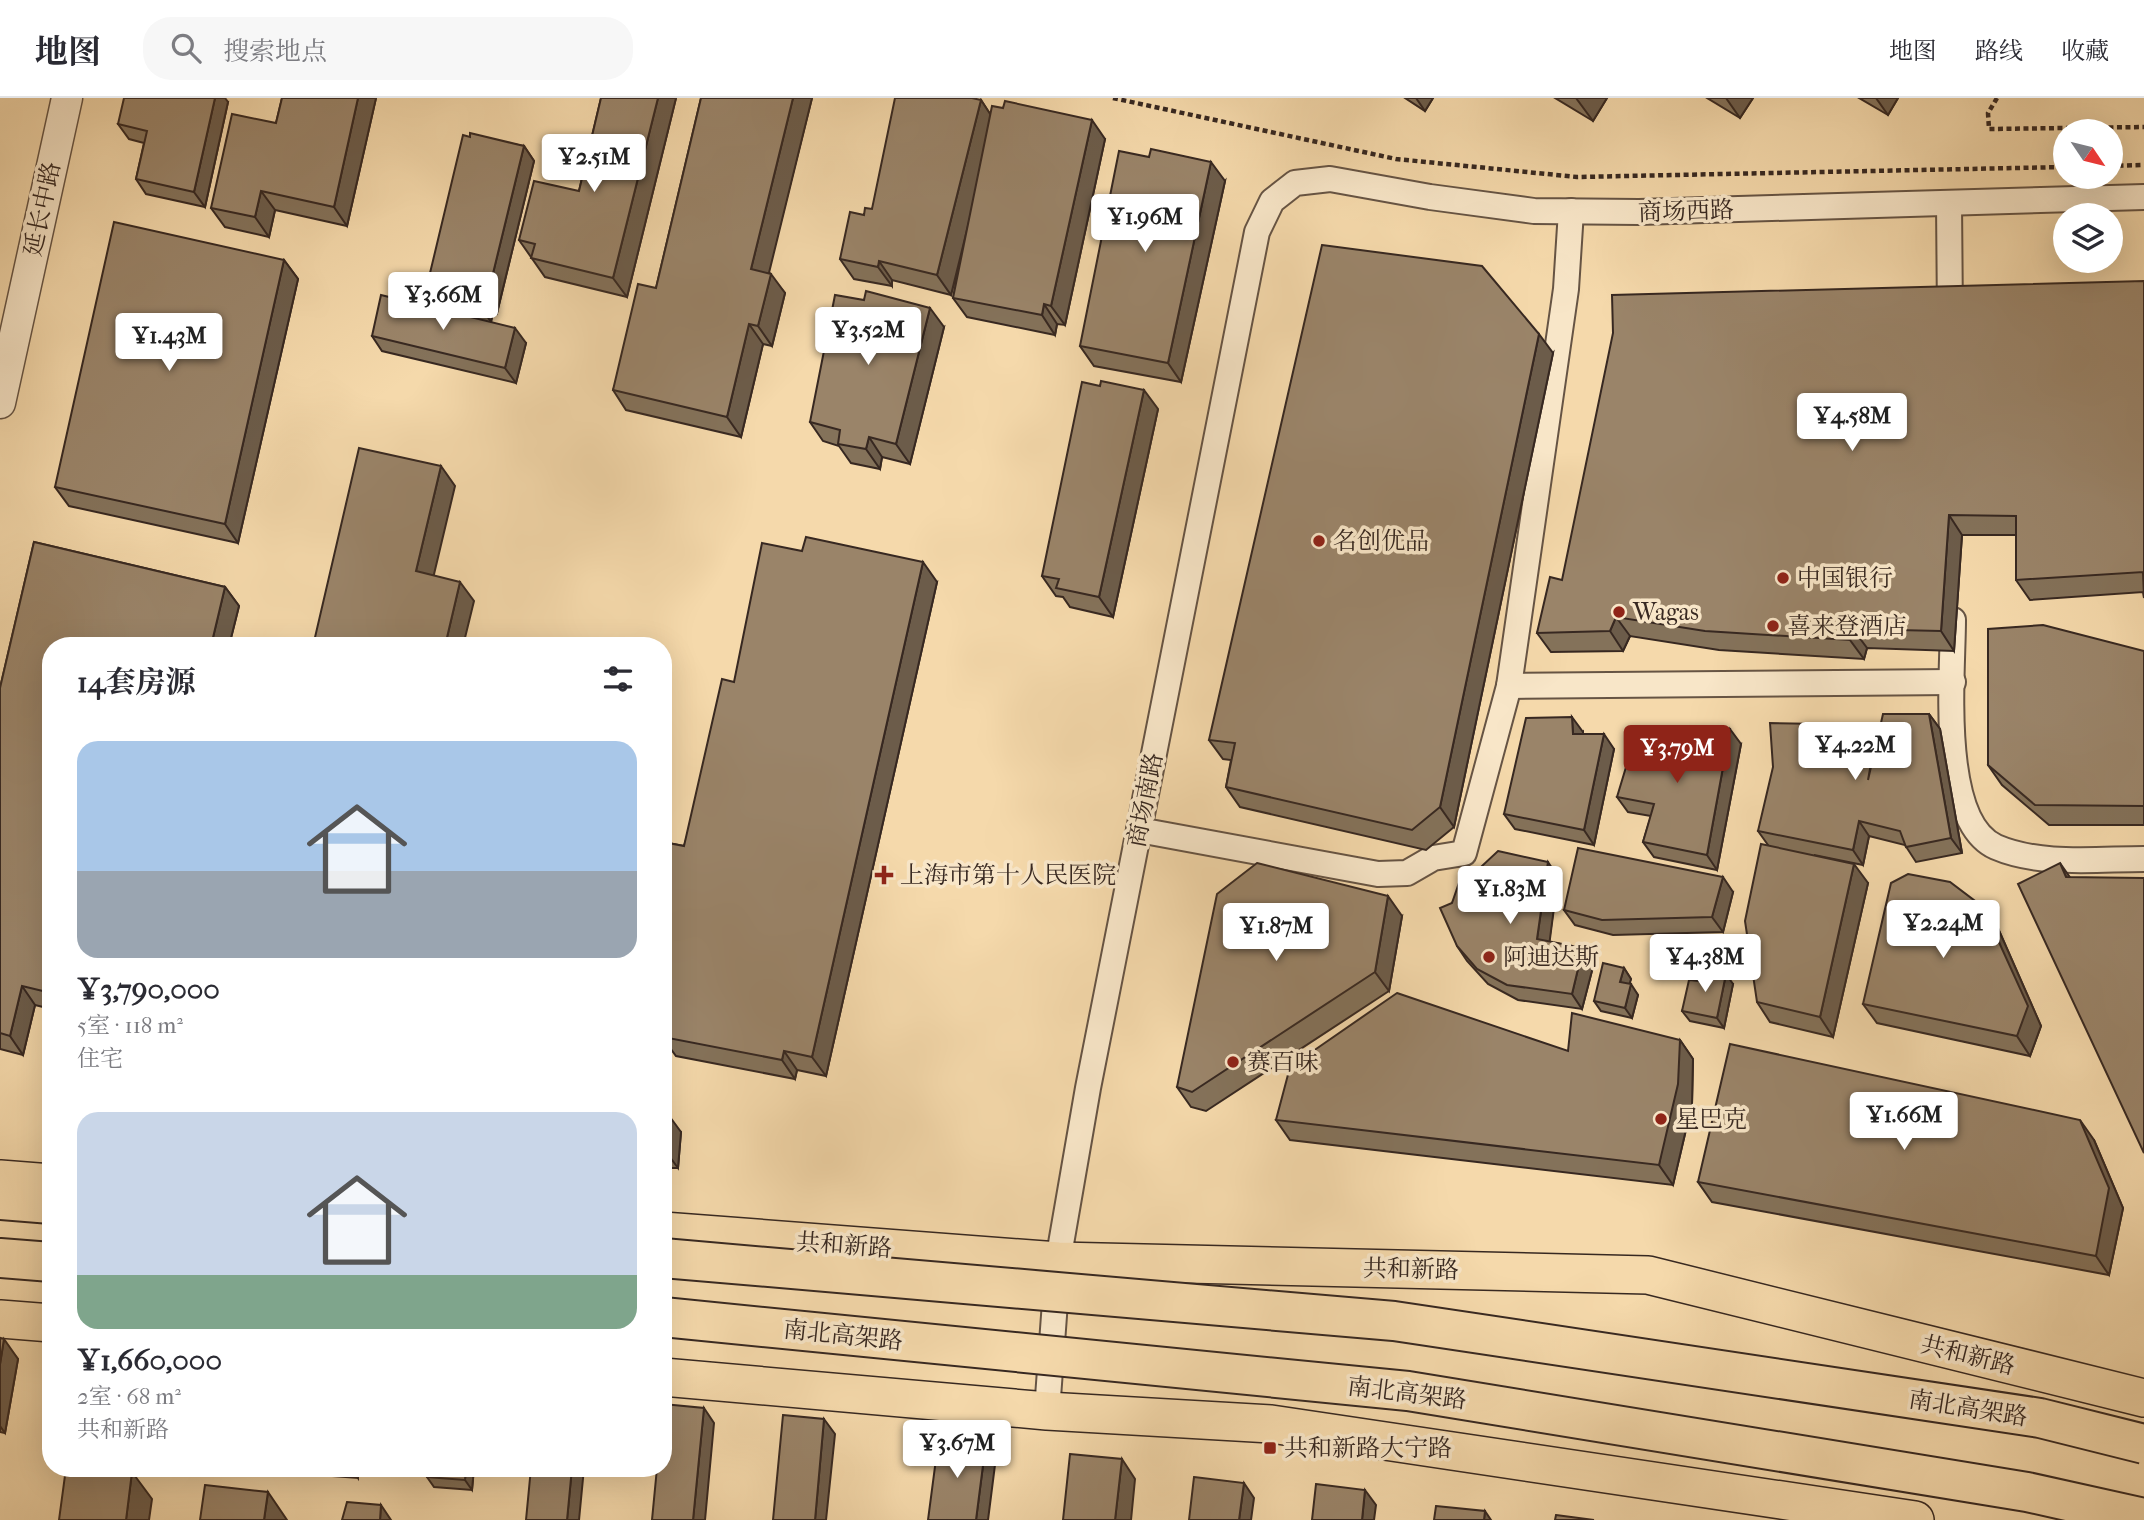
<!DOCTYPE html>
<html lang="zh">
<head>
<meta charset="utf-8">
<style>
  :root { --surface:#fff; --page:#f7f7f7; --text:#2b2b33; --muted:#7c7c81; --line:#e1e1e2; --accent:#8f2418 }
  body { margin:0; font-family:"IM FELL French Canon","Noto Serif SC",serif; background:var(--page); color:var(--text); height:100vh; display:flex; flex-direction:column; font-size:26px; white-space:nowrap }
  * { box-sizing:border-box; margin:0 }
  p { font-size:23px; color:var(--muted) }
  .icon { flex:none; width:38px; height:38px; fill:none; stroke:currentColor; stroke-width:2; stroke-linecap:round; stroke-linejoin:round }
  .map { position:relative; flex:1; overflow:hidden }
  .drawer { position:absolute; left:42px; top:539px; width:630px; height:840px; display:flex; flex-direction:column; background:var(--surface); border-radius:28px; box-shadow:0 7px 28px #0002 }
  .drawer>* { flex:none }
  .needle { width:46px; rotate:125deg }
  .fabs { position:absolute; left:2053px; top:21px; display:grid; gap:14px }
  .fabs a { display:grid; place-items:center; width:70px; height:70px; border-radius:50%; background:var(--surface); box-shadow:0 7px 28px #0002; font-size:35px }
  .price { position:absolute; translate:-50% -60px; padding:0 16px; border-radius:7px; background:#fff; color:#222; font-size:23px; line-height:46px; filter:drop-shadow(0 2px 4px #0008) }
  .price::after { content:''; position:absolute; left:50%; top:42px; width:21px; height:16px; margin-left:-10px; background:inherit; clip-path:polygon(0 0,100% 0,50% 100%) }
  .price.current { background:var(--accent); color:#fff }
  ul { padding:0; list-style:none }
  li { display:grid; align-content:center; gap:14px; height:371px; padding:0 35px }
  li span { display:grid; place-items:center; height:217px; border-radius:21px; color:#555 }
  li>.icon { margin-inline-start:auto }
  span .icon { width:126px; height:126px; fill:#fffc; stroke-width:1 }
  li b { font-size:30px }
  h2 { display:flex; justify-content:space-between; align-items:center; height:84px; padding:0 35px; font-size:30px }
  header { display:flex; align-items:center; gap:42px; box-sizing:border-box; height:98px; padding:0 35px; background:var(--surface); border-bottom:2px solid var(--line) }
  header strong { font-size:33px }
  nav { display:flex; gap:38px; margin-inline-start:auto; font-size:24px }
  .search { width:490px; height:63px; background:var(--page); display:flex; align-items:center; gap:18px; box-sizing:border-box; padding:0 24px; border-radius:28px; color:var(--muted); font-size:26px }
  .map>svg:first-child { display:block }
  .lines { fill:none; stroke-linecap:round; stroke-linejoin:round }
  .minor-casing { stroke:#665444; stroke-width:28 }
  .tertiary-casing { stroke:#665444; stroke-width:33 }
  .primary-casing { stroke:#372821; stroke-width:40 }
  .trunk-casing { stroke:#372821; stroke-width:42 }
  .path { stroke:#372821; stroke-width:4.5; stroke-dasharray:5 3.5; stroke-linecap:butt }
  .minor { stroke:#f8e6c8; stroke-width:24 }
  .tertiary { stroke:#f8e6c8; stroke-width:30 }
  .primary { stroke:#f5d9ab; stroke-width:37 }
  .trunk { stroke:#f5d9ab; stroke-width:38 }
  .trunk-bridge-casing { stroke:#372821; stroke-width:42; stroke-linecap:butt }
  .trunk-bridge { stroke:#f5d9ab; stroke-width:38 }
  .wall { fill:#84725a; stroke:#372821; stroke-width:2 }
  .shaded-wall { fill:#6c5c4a; stroke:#372821; stroke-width:2 }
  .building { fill:#9a8469; stroke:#372821; stroke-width:2 }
  .poi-dot { fill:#8f2418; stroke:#f8e6c8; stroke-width:2.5 }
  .labels { text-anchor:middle; stroke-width:7; stroke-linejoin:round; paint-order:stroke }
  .street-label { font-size:24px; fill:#372821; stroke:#f8e6c8 }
  .poi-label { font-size:24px; fill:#372821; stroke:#f8e6c8; text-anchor:start }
</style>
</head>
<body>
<header>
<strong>地图</strong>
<div class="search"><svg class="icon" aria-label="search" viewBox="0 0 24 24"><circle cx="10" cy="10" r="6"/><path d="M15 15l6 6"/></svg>搜索地点</div>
<nav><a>地图</a><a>路线</a><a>收藏</a></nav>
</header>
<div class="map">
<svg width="2144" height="1422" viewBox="0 0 2144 1422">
  <rect width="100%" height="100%" fill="#f5d9ab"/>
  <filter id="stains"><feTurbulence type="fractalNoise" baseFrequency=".00286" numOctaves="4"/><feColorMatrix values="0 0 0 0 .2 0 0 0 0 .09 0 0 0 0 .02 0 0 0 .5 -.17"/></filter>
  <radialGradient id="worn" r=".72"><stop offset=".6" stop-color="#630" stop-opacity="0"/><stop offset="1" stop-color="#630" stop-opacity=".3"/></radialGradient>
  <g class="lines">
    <!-- minor casing -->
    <g class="minor-casing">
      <g id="minor">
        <path d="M1949,105L1950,219"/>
        <path d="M1953,522C1953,576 1938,723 1996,749C2040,768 2097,761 2144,761"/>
        <path d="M1509,588L1953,584"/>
        <path d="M1139,732L1378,776L1407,775L1433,760L1464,755L1509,588L1566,191L1571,113"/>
        <path d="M1047,1313L1058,1163L1088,990L1257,134L1272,103L1295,85L1330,81L1430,99L1534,113L1639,114L2144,99"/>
      </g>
    </g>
    <!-- tertiary casing -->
    <g class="tertiary-casing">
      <path id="tertiary" d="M0,305L67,0"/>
    </g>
    <!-- primary casing -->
    <g class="primary-casing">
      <g id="primary">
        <path d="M0,1081L51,1085"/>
        <path d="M663,1133L1058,1163L1648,1177L2144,1300"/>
        <path d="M0,1221L51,1225"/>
        <path d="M663,1279L1047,1313L1271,1326L1915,1422"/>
      </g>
    </g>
    <!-- trunk casing -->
    <g class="trunk-casing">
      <g id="trunk">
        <path d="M0,1102L51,1106"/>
        <path d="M0,1160L51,1164"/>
      </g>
    </g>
    <!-- path -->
    <g class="path">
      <path d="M1113,0L1396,61L1577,79L2065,69"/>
      <path d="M1997,0L1988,15L1989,31L2144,29"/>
      <path d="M2110,68L2144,67"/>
    </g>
    <!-- minor -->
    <use href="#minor" class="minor"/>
    <!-- tertiary -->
    <use href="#tertiary" class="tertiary"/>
    <!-- primary -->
    <use href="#primary" class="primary"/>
    <!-- trunk -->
    <use href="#trunk" class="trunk"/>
    <!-- trunk-bridge casing -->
    <g class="trunk-bridge-casing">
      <g id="trunk-bridge">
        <path d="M663,1160L1394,1223L2040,1320L2144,1346"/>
        <path d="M663,1219L1408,1293L2027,1394L2144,1420"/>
      </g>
    </g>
    <!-- trunk-bridge -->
    <use href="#trunk-bridge" class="trunk-bridge"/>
  </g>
  <!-- wall -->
  <g class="wall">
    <path d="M282,0H376L347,128L275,112L269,139L225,129L211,110L276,25Z"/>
    <path d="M601,0H676L627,199L545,179L519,142L579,93Z"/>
    <path d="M701,0H812L768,175L785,195L772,248L763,246L741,339L626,312L613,292L656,190Z"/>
    <path d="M1405,0H1433L1425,13Z"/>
    <path d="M1555,0H1607L1593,23Z"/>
    <path d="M1707,0H1753L1740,20Z"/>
    <path d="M1859,0H1898L1888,17Z"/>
    <path d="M981,2L990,16L1105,41L1065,227L1057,226L1055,237L967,219L953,200L966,138L951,197L892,182V188L854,181L840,161L864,117L872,111Z"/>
    <path d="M228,4L205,109L146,96L136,81L144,45L129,41L118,26Z"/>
    <path d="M470,39L524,48L534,63L497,215L493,214L491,224L526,245L516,285L382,253L372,238L436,211L425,196Z"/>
    <path d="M1225,83L1181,284L1094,268L1080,248Z"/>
    <path d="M284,162L298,181L238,445L69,408L55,389Z"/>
    <path d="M2144,183V500L2143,494L2030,502L2016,482V437H1962L1954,553L1867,550L1864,561L1719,552L1630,538L1623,553L1551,554L1537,535L1562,482Z"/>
    <path d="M944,229L910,366L882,359L880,371L851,365L839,348L823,343L810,324Z"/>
    <path d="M1553,255L1454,729L1426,752L1240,709L1226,689L1231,662L1223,661L1209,642Z"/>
    <path d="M1158,311L1113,519L1070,509L1063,499L1056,498L1042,478Z"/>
    <path d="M34,444L225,489L239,508L229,548H51V911L35,907L23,957L0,951V590Z"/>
    <path d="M937,484L826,978L797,972L795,981L676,958L665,943L663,942V744L684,748L734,584Z"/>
    <path d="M2144,553V727H2049L2002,687L1988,667Z"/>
    <path d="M1929,616L1940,631L1962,755L1916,764L1905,747L1869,738L1863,767L1814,757L1868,785L1833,939L1770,924L1757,904L1768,747L1758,733L1880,630Z"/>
    <path d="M1583,634V636L1614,651L1594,747L1515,731L1504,716Z"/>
    <path d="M1741,646L1717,772L1654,759L1643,744L1651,718L1628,714L1617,699Z"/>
    <path d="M1558,779L1549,844L1583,850L1594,865L1582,911L1518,902L1488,886L1467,863L1457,848L1452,805L1466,783Z"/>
    <path d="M1733,794L1723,834L1613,837L1575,827L1564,812Z"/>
    <path d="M1402,818L1389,893L1206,1013L1191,1009L1177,989Z"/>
    <path d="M1997,828L2041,928L2030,958L1877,925L1863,906Z"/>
    <path d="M1624,870L1631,881L1629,886L1638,897L1632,920L1601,913L1594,903Z"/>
    <path d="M1698,883L1733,886L1724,930L1690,923L1682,913Z"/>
    <path d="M1680,942L1693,961L1692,1006L1673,1087L1290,1042L1276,1022Z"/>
    <path d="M663,1019L681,1034L678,1070H663Z"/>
    <path d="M2094,1042L2123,1110L2109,1177L1712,1104L1698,1084Z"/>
    <path d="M0,1240L18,1261L5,1335L0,1334Z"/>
    <path d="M314,1370H358V1380L319,1377Z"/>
    <path d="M428,1370H474L472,1392L434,1389L427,1379Z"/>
  </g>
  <!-- shaded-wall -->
  <g class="shaded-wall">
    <path d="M215,0H225L228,4L205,109L194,94Z"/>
    <path d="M358,0H376L347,128L334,109Z"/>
    <path d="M658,0H676L627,199L613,180Z"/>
    <path d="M793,0H812L765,191L751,171Z"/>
    <path d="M1416,0H1433L1425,13Z"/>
    <path d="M1576,0H1607L1593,23Z"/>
    <path d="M1726,0H1753L1740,20Z"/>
    <path d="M1876,0H1898L1888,17Z"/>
    <path d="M981,2L994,22L951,197L937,177Z"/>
    <path d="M1092,22L1105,41L1065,227L1051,208Z"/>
    <path d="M524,48L534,63L497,215L487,200Z"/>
    <path d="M1211,64L1225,83L1181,284L1168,265Z"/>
    <path d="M261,93L275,112L269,139L255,119Z"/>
    <path d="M284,162L298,181L238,445L225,426Z"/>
    <path d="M879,163L892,182V188L878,169Z"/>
    <path d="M771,176L785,195L772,248L758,228Z"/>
    <path d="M483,199L493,214L491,224L481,209Z"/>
    <path d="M1044,206L1057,226L1055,237L1042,217Z"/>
    <path d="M930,210L944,229L910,366L896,346Z"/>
    <path d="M749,226L763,246L741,339L727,319Z"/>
    <path d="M515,230L526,245L516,285L505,270Z"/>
    <path d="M1539,236L1553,255L1454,729L1440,709Z"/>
    <path d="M1144,292L1158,311L1113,519L1099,499Z"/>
    <path d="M869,339L882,359L880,371L866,351Z"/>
    <path d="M441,368L455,388L430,493L416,473Z"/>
    <path d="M1949,417L1962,437L1954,553L1941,533Z"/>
    <path d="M923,464L937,484L826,978L812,959Z"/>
    <path d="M460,484L474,503L463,548H445Z"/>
    <path d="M225,489L239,508L229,548H211Z"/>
    <path d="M1616,519L1630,538L1623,553L1610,533Z"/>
    <path d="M1853,531L1867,550L1864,561L1850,542Z"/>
    <path d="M1929,616L1940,631L1962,755L1951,740Z"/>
    <path d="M1572,619L1583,634V651L1573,636Z"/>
    <path d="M1878,627L1888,642L1868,682Z"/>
    <path d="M1730,631L1741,646L1717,772L1707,757Z"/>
    <path d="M1604,636L1614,651L1594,747L1584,732Z"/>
    <path d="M1859,723L1869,738L1863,767L1853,752Z"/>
    <path d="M1548,764L1558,779L1548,856L1537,841Z"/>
    <path d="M2060,765L2074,785L2066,779Z"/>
    <path d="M1854,766L1868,785L1833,939L1820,919Z"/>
    <path d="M1723,779L1733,794L1723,834L1712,819Z"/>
    <path d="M1388,798L1402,818L1389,893L1375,874Z"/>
    <path d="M1983,809L1997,828L2041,928L2030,958L2017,938Z"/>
    <path d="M1583,850L1594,865L1582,911L1572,896Z"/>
    <path d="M1624,870L1631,881L1627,894L1620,884Z"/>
    <path d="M1726,876L1733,886L1724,930L1717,920Z"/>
    <path d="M1631,886L1638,897L1632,920L1625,910Z"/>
    <path d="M22,888L35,907L23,957L10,938Z"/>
    <path d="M1680,942L1693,961L1692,1006L1673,1087L1659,1067Z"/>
    <path d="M784,953L797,972L795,981L782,962Z"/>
    <path d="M670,1019L681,1034L678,1070L667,1055Z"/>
    <path d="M2080,1022L2094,1042L2123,1110L2109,1177L2096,1158Z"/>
    <path d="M4,1241L18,1261L5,1335L0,1328V1266Z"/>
    <path d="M704,1310L714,1325L705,1422H693Z"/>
    <path d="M824,1321L835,1336L826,1422H815Z"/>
    <path d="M986,1344L996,1359L988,1422H976Z"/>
    <path d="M1122,1361L1135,1381L1131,1422H1115Z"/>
    <path d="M351,1370H358V1380Z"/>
    <path d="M466,1370H474L472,1392L465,1382Z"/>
    <path d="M572,1370H584L579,1422H567Z"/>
    <path d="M132,1374L152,1401L149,1422H126Z"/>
    <path d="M1244,1385L1254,1400L1251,1422H1239Z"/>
    <path d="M1365,1392L1376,1407L1374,1422H1362Z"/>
    <path d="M268,1394L287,1422H264Z"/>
    <path d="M381,1407L391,1422H380Z"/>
    <path d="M1485,1413L1491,1422H1484Z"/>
  </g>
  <!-- building -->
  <g class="building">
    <path d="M124,0H215L194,94L136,81L147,33L118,26Z"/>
    <path d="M282,0H358L334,109L261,93L255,119L211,110L232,16L276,25Z"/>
    <path d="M601,0H658L613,180L531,160L535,146L519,142L534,83L579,93Z"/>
    <path d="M701,0H793L751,171L771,176L758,228L749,226L727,319L613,292L638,186L656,190Z"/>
    <path d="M895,0H972L981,2L937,177L879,163L878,169L840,161L850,114L864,117L865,110L872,111Z"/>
    <path d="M1005,3L1092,22L1051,208L1044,206L1042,217L953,200L992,8L1003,10Z"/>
    <path d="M470,35L524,48L487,200L483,199L481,209L425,196L463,37L470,39Z"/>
    <path d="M1151,51L1211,64L1168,265L1080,248L1119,53L1149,59Z"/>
    <path d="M114,124L284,162L225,426L55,389Z"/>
    <path d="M1322,147L1482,168L1539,236L1440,709L1412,732L1226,689L1235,645L1209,642Z"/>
    <path d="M2144,183V499L2143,474L2016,482V418L1949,417L1941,533L1853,531L1850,542L1705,533L1616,519L1610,533L1537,535L1550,479L1562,482L1613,235L1612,197Z"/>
    <path d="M866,193L930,210L896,346L869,339L866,351L838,346L840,332L810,324L835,197L864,202Z"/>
    <path d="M381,197L515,230L505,270L372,238Z"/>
    <path d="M1101,283L1144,292L1099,499L1056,490L1059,481L1042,478L1082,284L1100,288Z"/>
    <path d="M359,350L441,368L416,473L460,484L445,548H313Z"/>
    <path d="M806,439L923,464L812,959L784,953L782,962L663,939L664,926H663V744L684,748L722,581L734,584L762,445L802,453Z"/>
    <path d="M34,444L225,489L211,548H51V895L22,888L10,938L0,935V590Z"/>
    <path d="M2043,527L2144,553V708L2035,707L1988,667V531Z"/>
    <path d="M1883,616H1929L1951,740L1906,749L1900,733L1859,723L1853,752L1758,733L1773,669L1770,625L1878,627L1868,682Z"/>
    <path d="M1572,619L1573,636H1604L1584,732L1504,716L1526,620Z"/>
    <path d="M1730,631L1707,757L1643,744L1654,706L1617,699L1636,636Z"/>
    <path d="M1761,746L1854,766L1820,919L1757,904L1745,823Z"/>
    <path d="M1578,750L1723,779L1712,819L1602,822L1564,812Z"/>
    <path d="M1498,753L1548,764L1537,841L1583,850L1572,896L1507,887L1477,871L1457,848L1440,810L1452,805L1460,782L1466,783Z"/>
    <path d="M1257,765L1388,798L1375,874L1192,994L1177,989L1217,796Z"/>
    <path d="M2060,765L2066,779L2144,780V1055L2018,786Z"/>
    <path d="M1908,776L1950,784L1983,809L2028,908L2017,938L1863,906L1891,785Z"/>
    <path d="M1603,865L1624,870L1620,884L1631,886L1625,910L1594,903Z"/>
    <path d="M1700,870L1726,876L1717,920L1682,913L1689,882L1698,883Z"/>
    <path d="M1397,895L1568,953L1572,915L1680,942L1678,986L1659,1067L1276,1022L1290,969Z"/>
    <path d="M1730,946L2080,1022L2109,1090L2096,1158L1698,1084Z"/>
    <path d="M663,1019H670L667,1055H663Z"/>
    <path d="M0,1240L4,1241L0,1266Z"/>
    <path d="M663,1306L704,1310L693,1422H652L657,1370H663Z"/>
    <path d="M783,1317L824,1321L815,1422H773Z"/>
    <path d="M939,1338L986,1344L976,1422H928Z"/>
    <path d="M1070,1356L1122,1361L1115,1422H1063Z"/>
    <path d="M66,1370L96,1374L97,1370H104L132,1374L126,1422H59Z"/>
    <path d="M428,1370H466L465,1382L427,1379Z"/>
    <path d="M531,1370H572L567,1422H526Z"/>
    <path d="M1194,1379L1244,1385L1239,1422H1189Z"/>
    <path d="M1316,1386L1365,1392L1362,1422H1312Z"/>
    <path d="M205,1387L268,1394L264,1422H200Z"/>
    <path d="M347,1404L381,1407L380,1422H383H342Z"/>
    <path d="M1436,1408L1485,1413L1484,1422H1434Z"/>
    <path d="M1556,1417L1594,1422H1555Z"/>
  </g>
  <!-- markers -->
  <g class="poi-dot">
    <circle cx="1319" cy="443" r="7"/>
    <circle cx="1783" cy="480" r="7"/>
    <circle cx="1619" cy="514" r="7"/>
    <circle cx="1773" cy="528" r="7"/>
    <path d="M880.5 766.5h7v7h7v7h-7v7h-7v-7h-7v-7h7z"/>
    <circle cx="1489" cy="859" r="7"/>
    <circle cx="1233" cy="964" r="7"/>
    <circle cx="1661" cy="1021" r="7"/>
    <rect x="1263" y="1343" width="14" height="14" rx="3.5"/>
  </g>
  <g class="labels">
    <!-- street labels -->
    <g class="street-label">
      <text transform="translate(42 111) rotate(-78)" y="8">延长中路</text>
      <text transform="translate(1686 113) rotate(-2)" y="8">商场西路</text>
      <text transform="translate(1145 702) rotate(-79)" y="8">商场南路</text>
      <text transform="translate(844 1147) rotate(4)" y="8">共和新路</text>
      <text transform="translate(1411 1171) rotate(1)" y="8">共和新路</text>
      <text transform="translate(843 1237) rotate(6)" y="8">南北高架路</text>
      <text transform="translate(1968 1257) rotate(14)" y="8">共和新路</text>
      <text transform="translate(1407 1295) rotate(7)" y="8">南北高架路</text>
      <text transform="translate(1968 1310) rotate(9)" y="8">南北高架路</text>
    </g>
    <!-- poi labels -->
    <g class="poi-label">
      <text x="1333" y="451">名创优品</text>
      <text x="1797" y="488">中国银行</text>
      <text x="1633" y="522">Wagas</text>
      <text x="1787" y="536">喜来登酒店</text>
      <text x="900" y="785">上海市第十人民医院</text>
      <text x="1503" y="867">阿迪达斯</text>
      <text x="1247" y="972">赛百味</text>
      <text x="1675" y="1029">星巴克</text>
      <text x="1284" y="1358">共和新路大宁路</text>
    </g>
  </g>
  <rect width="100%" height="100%" filter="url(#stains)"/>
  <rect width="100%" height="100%" fill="url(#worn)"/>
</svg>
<div class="fabs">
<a><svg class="needle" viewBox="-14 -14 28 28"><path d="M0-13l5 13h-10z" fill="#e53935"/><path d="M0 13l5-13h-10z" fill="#7c7c81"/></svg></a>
<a><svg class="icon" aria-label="layers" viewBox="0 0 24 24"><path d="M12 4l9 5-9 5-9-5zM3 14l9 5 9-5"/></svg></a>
</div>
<b class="price" style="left:594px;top:96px">¥2.51M</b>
<b class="price" style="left:1145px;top:156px">¥1.96M</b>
<b class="price" style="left:443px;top:234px">¥3.66M</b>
<b class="price" style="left:868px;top:269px">¥3.52M</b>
<b class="price" style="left:169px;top:275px">¥1.43M</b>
<b class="price" style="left:1852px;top:355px">¥4.58M</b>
<b class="price" style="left:1855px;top:684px">¥4.22M</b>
<b class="price current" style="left:1677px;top:687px">¥3.79M</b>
<b class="price" style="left:1510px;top:828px">¥1.83M</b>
<b class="price" style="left:1943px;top:862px">¥2.24M</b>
<b class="price" style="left:1276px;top:865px">¥1.87M</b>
<b class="price" style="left:1705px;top:896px">¥4.38M</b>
<b class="price" style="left:1904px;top:1054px">¥1.66M</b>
<b class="price" style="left:957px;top:1382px">¥3.67M</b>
<section class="drawer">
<h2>14套房源<svg class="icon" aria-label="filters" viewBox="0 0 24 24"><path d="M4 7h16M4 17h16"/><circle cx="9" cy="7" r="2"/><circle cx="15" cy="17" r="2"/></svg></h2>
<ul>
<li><span style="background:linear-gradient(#a9c7e8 60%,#9aa5b1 0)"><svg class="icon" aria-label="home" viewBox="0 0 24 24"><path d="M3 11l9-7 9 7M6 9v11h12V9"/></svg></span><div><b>¥3,790,000</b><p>5室 · 118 m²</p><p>住宅</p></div></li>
<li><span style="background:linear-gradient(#c9d6e8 75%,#7fa58c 0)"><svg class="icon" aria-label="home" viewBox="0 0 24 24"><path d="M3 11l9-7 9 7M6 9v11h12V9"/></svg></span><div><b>¥1,660,000</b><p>2室 · 68 m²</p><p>共和新路</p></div></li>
</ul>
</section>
</div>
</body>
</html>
